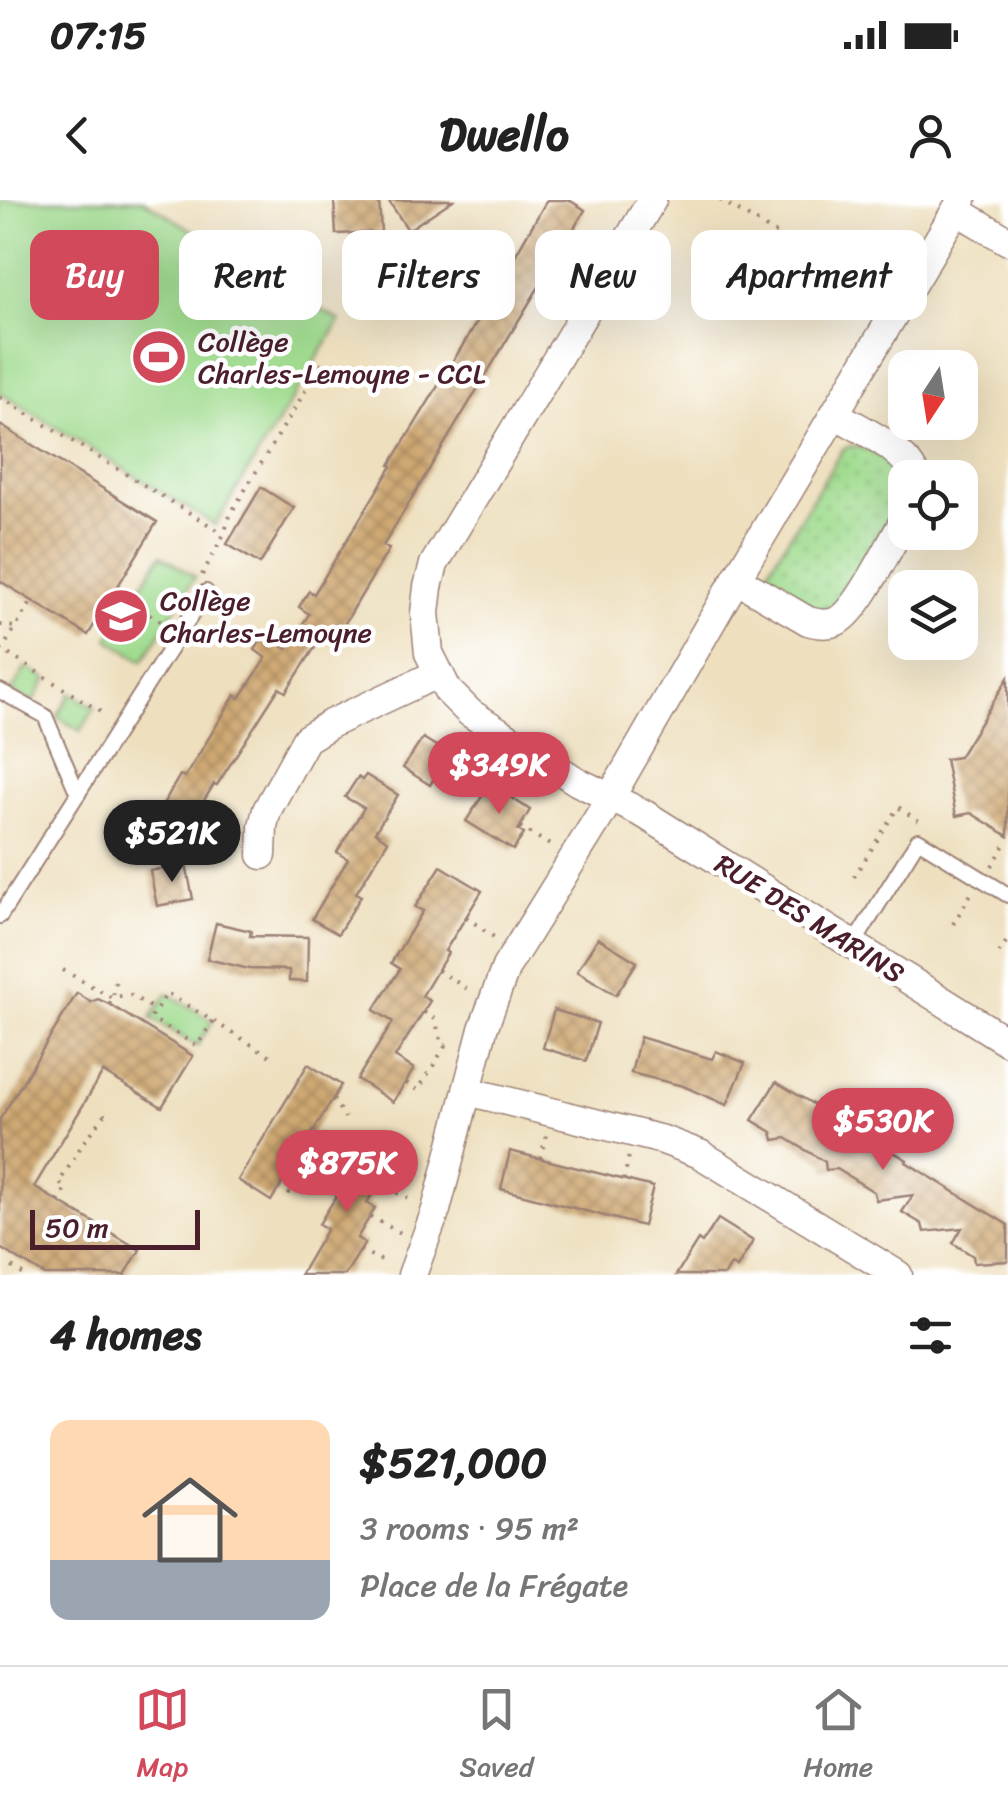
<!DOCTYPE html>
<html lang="en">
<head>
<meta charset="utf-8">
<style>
  :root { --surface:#fff; --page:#f2f2f2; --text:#222; --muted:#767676; --line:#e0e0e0; --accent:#d1495b }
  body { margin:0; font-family:Sriracha,sans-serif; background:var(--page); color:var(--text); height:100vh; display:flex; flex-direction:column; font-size:38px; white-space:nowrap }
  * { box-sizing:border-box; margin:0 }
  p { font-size:32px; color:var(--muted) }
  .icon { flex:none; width:55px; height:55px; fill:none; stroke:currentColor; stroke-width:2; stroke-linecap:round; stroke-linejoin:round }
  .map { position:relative; height:1075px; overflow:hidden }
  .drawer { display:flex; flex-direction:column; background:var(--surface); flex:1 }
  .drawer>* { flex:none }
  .banner { position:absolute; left:30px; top:30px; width:950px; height:90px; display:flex; gap:20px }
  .needle { width:65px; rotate:192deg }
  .controls { position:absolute; left:888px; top:150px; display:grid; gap:20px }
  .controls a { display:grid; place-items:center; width:90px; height:90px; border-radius:20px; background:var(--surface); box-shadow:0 10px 40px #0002; font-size:50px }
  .scale { position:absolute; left:30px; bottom:25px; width:170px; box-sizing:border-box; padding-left:10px; border:5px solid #4a1f2b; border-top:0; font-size:28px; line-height:35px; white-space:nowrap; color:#4a1f2b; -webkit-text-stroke:8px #fff; paint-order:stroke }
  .price { position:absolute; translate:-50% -85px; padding:0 22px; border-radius:35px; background:var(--accent); color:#fff; font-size:32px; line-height:65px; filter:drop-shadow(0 2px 5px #0008) }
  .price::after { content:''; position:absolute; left:50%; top:60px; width:30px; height:22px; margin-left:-15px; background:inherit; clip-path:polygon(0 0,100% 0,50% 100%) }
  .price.active { background:#222; color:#fff }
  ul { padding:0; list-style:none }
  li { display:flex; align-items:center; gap:30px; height:250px; padding:0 50px }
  li span { display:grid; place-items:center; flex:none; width:280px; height:200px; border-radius:20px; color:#555 }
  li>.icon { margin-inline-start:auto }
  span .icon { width:120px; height:120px; fill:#fffc; stroke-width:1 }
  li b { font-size:42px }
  h2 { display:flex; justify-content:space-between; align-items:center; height:120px; padding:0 50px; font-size:42px }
  .pill { padding:0 35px; border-radius:20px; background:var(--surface); box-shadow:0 10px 40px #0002; font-size:35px; line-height:90px }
  .pill.active { background:var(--accent); color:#fff }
  .status { display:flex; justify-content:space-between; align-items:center; height:70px; padding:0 50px; background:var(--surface); direction:ltr }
  .status svg { height:28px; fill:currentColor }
  header { display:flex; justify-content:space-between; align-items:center; height:130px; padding:0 50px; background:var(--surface); font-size:45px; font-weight:800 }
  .tab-bar { display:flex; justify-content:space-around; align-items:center; height:140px; border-top:2px solid var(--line); background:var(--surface); font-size:28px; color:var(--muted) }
  .tab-bar a { display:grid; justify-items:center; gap:5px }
  .tab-bar .active { color:var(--accent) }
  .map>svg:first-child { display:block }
  .grass { fill:url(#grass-dots); stroke:#767e5e; stroke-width:2.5 }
  .garden { fill:#a1dc90; stroke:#767e5e; stroke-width:2.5 }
  .building { fill:url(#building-cross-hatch) }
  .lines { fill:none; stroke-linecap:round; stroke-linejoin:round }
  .service-casing { stroke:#9c8075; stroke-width:18 }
  .minor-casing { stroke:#9c8075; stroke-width:31 }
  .path { stroke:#9c8075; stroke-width:4; stroke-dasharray:2.5 8; stroke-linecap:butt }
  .service { stroke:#fff; stroke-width:14 }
  .minor { stroke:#fff; stroke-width:28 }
  .labels { text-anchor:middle; stroke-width:9; stroke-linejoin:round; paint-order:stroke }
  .poi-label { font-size:28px; fill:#4a1f2b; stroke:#fff; text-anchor:start }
  .street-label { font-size:28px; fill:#4a1f2b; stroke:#fff }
</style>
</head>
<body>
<div class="status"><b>07:15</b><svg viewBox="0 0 49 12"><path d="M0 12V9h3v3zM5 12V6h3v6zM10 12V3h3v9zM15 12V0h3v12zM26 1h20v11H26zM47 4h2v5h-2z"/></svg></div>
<header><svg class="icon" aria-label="back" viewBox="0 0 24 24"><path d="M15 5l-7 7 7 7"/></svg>Dwello<svg class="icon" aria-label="person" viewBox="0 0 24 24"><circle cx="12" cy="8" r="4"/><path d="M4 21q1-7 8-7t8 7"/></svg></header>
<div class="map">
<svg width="1008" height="1075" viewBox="0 0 1008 1075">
  <defs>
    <pattern id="grass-dots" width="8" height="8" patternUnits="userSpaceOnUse" patternTransform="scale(2.5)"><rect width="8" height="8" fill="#a1dc90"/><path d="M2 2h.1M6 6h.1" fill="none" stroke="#8cbc7c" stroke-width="1.8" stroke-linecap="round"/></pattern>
    <pattern id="building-cross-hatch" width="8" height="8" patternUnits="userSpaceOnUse" patternTransform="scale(2.5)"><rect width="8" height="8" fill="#cfa973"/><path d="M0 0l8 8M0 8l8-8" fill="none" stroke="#aa895f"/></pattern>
  </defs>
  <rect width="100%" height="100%" fill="#fff"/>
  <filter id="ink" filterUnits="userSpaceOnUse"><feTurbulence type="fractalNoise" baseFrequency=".01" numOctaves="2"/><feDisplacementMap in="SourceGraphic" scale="20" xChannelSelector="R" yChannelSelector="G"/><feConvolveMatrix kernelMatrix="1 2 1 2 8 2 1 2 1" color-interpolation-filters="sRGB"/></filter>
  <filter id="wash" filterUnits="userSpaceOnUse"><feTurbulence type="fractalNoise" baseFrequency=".0048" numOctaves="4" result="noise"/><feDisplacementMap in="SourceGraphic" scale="40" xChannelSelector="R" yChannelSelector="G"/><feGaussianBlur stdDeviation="2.25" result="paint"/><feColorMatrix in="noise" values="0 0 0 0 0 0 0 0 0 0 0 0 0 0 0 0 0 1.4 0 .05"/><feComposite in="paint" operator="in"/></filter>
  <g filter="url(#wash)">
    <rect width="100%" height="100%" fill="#eee0bf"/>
    <!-- grass -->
    <path class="grass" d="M851,246C875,248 906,266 904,293L840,403C817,420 775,396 768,371L843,249Z"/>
    <!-- garden -->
    <g class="garden">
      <path d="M0,0H143L340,121L215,325L0,193Z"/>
      <path d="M161,355L195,377L143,461L108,439Z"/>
      <path d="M26,467L47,479L32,503L12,491Z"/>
      <path d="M71,493L95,508L81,531L57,517Z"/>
      <path d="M167,793L213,821L197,846L151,818Z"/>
    </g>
    <g id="blocks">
      <!-- building -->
      <g class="building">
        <path d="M334,0H379L381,32L336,34Z"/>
        <path d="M388,0H453L408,30Z"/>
        <path d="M547,0H569L585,10L383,346L389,349L332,445L321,438L286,492L279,488L217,585L214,584L181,638L153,621L180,575L185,577L235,495L240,498L266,458L255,450L264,435L287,449L309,414L299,407L309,391L314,394L392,266L390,265L478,120Z"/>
        <path d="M0,225L157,322L88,435L0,381Z"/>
        <path d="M261,287L294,308L260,364L227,344Z"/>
        <path d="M1008,478V636L971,613L956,616L945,559L959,557Z"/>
        <path d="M423,538L449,554L430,585L403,568Z"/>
        <path d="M366,575L398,595L375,632L388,641L356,693L361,696L338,734L312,719L348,659L337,652L364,608L345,597L358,577L362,580Z"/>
        <path d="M490,584L530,610L518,630L524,634L513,650L466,621Z"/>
        <path d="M186,664L193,699L157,706L150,671Z"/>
        <path d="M441,666L482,691L445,751L448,753L422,796L430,801L395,857L414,869L393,902L357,879L393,822L374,810L400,769L391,763L423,711L415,707Z"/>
        <path d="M216,723L251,731L250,736L308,737L307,782L289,781V770L249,769L207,759Z"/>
        <path d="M598,738L637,762L616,795L577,771Z"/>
        <path d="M77,793L91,802L98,799L109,804L193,856L162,907L103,872L34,987L140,1050L125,1075H45L0,1048V919Z"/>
        <path d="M554,810L598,823L586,861L543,848Z"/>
        <path d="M640,837L712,859L716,851L745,863L727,905L683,886L631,873Z"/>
        <path d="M308,864L341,885L271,1001L238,980Z"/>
        <path d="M776,882L907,960L906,962L1008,1025V1061L974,1063L973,1056L953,1043L962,1028L924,1032L922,1024L902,1012L913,995L876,1000L874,992L837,969L826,970L825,962L786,938L774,940L772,932L752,920Z"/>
        <path d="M356,945L389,964L367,1003L375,1008L357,1038L365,1043L345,1075H300L327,1029L319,1024L337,995L330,990Z"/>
        <path d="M510,951L653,987L643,1026L501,989Z"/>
        <path d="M718,1019L753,1041L737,1068L731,1065L725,1075H676L698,1040L702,1043Z"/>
      </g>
    </g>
  </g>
  <g filter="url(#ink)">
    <use href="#blocks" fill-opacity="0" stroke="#9c8075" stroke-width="2.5"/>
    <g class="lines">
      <!-- service casing -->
      <g class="service-casing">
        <g id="service">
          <path d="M0,491L45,516L78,594"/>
          <path d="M0,716L206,392"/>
          <path d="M853,745L918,640L1008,695"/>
        </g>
      </g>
      <!-- minor casing -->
      <g class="minor-casing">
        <g id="minor">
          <path d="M652,0L434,364L428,387L425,413L429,453L448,491L470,513L578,582L644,614L1008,842"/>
          <path d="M956,10L1008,41"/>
          <path d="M835,214C859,229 907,249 916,278"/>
          <path d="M736,379L808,421C818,424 829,426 839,420C859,410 892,341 905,319"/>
          <path d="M262,655L263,626L267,610L306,539L332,523L437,474"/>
          <path d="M467,891L663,940L700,954L898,1075"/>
          <path d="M412,1075L436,1010L483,829L506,767L599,617L736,379L962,0"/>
        </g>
      </g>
      <!-- path -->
      <g class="path">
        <path d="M720,0L879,95"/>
        <path d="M0,197L224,334"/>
        <path d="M202,375L224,334L231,313L326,157"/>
        <path d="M114,392L165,424"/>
        <path d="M0,425L15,427"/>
        <path d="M0,449L106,515"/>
        <path d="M1,451L32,401"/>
        <path d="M520,627L550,645"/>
        <path d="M992,666L1008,640"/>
        <path d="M854,677L898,607L919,621"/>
        <path d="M466,717L495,738"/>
        <path d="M953,724L971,694"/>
        <path d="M999,753L1008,739"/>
        <path d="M63,770L111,797L131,795L156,811"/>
        <path d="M438,770L472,792"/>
        <path d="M109,804L113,798L116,780"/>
        <path d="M424,812L435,819L442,844L447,845"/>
        <path d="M213,821L197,846L151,818L167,793L272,857"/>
        <path d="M406,883L418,890L446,845"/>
        <path d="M333,899L345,918"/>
        <path d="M314,929L332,940"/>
        <path d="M297,958L314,968"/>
        <path d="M540,958L547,934"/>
        <path d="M624,980L629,955"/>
        <path d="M378,983L411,1000"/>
        <path d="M279,987L296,997"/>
        <path d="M58,1002L66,988L59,983L82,945L105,915L113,917"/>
        <path d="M370,1017L401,1033"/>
        <path d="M360,1050L388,1064"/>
        <path d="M12,1067L24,1075"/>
      </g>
      <!-- service -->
      <use href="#service" class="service"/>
      <!-- minor -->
      <use href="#minor" class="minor"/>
    </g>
  </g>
  <!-- icons -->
  <defs>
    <g id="stadium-disc" transform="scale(2.875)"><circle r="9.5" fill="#d1495b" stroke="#fff"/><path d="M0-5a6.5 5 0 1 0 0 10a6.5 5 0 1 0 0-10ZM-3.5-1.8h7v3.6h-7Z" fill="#fff"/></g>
    <g id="school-disc" transform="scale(2.875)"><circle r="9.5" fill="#d1495b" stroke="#fff"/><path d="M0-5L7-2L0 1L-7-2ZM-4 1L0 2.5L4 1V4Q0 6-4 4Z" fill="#fff"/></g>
  </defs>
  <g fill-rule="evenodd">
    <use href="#stadium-disc" x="159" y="157"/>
    <use href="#school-disc" x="121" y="416"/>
  </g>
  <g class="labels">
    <!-- poi labels -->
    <g class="poi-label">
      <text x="198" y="151">Collège<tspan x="198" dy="32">Charles-Lemoyne - CCL</tspan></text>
      <text x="160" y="410">Collège<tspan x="160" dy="32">Charles-Lemoyne</tspan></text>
    </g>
    <!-- street labels -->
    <g class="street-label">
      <text transform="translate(810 718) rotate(32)" y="10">RUE DES MARINS</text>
    </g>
  </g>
</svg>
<div class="controls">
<a><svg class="needle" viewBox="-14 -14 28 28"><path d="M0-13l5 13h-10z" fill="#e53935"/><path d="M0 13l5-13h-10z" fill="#767676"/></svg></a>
<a><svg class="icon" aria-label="locate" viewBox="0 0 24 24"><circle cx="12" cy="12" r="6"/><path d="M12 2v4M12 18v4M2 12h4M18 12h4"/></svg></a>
<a><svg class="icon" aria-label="layers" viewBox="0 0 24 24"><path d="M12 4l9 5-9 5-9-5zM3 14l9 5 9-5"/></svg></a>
</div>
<div class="scale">50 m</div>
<b class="price" style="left:499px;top:617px">$349K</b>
<b class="price active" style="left:172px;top:685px">$521K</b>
<b class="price" style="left:883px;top:973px">$530K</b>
<b class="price" style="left:347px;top:1015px">$875K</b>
<div class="banner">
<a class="pill active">Buy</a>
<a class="pill">Rent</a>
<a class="pill">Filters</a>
<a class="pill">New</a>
<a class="pill">Apartment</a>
</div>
</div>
<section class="drawer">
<h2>4 homes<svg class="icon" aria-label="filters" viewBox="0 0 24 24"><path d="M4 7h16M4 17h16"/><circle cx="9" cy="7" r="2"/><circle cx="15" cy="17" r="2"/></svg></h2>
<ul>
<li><span style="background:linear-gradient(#ffd9b3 70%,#9aa5b1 0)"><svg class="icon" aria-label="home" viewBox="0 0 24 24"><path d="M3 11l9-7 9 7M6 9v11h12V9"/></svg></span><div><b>$521,000</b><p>3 rooms · 95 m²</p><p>Place de la Frégate</p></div></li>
</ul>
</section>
<nav class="tab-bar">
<a class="active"><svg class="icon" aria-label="map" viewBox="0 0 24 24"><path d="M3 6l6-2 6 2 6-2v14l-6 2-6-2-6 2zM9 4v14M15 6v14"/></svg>Map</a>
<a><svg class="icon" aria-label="saved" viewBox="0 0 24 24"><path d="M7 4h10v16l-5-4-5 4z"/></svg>Saved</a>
<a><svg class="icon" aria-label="home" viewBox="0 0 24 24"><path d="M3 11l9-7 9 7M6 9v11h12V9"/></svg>Home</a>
</nav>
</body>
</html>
